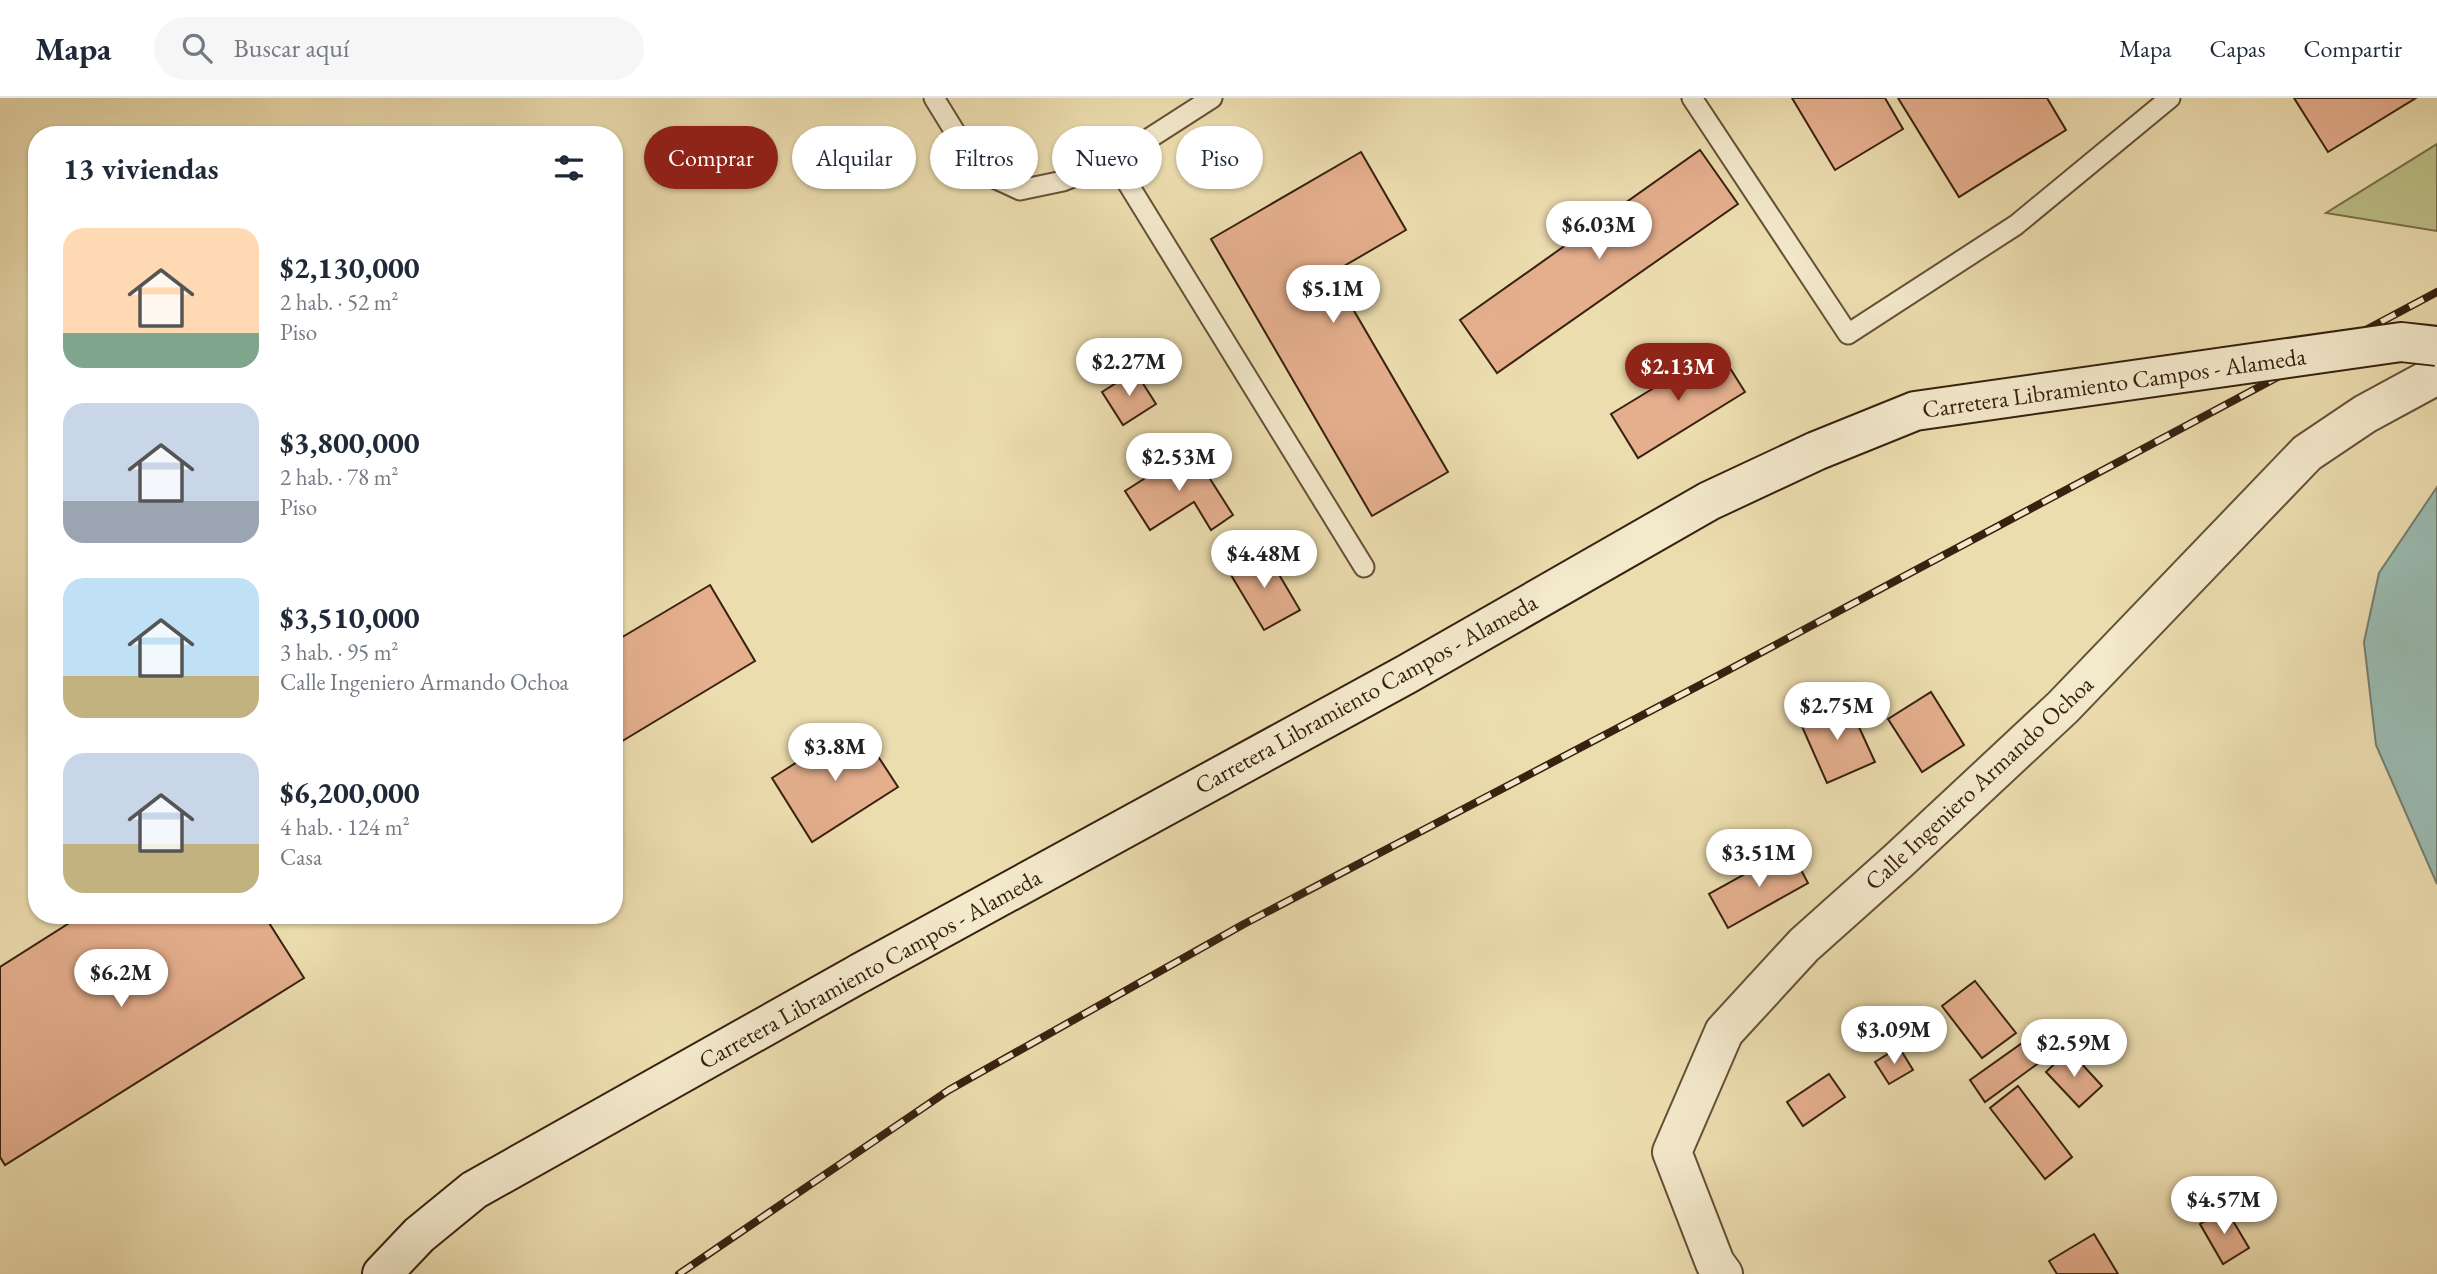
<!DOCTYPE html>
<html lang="es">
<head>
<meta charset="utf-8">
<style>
  :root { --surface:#fff; --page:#f6f6f7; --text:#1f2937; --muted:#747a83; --line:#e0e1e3; --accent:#8f2418 }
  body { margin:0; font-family:"EB Garamond",serif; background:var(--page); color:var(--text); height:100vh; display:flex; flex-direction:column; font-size:26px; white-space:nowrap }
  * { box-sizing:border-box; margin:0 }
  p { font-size:23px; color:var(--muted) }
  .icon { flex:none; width:38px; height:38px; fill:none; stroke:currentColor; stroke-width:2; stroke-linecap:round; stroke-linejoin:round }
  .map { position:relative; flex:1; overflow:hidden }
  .details { position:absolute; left:28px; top:28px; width:595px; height:798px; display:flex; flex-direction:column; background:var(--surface); border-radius:28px; box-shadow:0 2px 5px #0004 }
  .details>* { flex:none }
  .hud { position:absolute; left:644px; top:28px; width:665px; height:63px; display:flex; gap:14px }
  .price { position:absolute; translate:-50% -60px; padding:0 16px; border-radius:24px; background:#fff; color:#222; font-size:23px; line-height:46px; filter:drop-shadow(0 2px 4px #0008) }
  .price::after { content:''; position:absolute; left:50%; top:42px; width:21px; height:16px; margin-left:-10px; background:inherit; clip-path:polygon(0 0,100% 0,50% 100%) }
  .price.on { background:var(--accent); color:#fff }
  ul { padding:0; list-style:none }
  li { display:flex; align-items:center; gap:21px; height:175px; padding:0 35px }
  li span { display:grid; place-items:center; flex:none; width:196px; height:140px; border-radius:21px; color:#555 }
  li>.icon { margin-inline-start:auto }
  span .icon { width:84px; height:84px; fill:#fffc; stroke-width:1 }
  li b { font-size:30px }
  h2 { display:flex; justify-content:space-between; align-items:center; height:84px; padding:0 35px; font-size:30px }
  .tag { padding:0 24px; border-radius:32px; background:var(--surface); box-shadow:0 2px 5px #0004; font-size:24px; line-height:63px }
  .tag.on { background:var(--accent); color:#fff }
  header { display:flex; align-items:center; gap:42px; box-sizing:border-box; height:98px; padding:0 35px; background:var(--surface); border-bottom:2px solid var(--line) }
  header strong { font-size:33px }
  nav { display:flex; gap:38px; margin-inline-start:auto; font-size:24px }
  .search { width:490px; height:63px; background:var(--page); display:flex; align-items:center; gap:18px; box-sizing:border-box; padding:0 24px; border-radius:38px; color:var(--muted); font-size:26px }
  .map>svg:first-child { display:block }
  .green { fill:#bcc088; stroke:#7a704c; stroke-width:2 }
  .water { fill:#9abbb1; stroke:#737d70; stroke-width:2 }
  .building { fill:#e5af8e; stroke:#38210f; stroke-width:2 }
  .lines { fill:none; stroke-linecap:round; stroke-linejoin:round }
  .service-casing { stroke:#655037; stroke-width:23 }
  .minor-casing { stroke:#655037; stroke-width:42 }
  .secondary-casing { stroke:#38210f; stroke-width:42 }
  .service { stroke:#f3e9cb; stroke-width:19 }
  .minor { stroke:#f3e9cb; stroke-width:38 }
  .secondary { stroke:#f3e9cb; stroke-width:38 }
  .rail-casing { stroke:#38210f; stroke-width:8 }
  .rail { stroke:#f3e9cb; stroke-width:5; stroke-dasharray:16; stroke-linecap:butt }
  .secondary-bridge-casing { stroke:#38210f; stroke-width:42; stroke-linecap:butt }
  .secondary-bridge { stroke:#f3e9cb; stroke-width:38 }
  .labels { text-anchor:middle; stroke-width:5; stroke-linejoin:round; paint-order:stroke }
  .street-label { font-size:24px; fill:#38210f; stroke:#f3e9cb }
</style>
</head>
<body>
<header>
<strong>Mapa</strong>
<div class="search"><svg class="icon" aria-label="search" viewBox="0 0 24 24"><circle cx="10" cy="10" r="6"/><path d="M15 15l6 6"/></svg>Buscar aquí</div>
<nav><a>Mapa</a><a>Capas</a><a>Compartir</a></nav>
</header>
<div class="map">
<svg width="2437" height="1176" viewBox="0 0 2437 1176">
  <rect width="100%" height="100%" fill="#ecddaf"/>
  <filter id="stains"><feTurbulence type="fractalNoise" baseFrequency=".00286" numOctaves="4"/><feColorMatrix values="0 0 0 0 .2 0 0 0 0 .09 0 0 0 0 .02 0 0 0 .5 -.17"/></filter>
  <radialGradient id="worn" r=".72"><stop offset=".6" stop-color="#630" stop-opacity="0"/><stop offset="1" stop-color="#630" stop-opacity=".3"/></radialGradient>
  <!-- green -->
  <path class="green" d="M2437,46V133L2326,115Z"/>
  <!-- water -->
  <path class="water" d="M2437,389V786L2376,647L2364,544L2379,475Z"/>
  <!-- building -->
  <g class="building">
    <path d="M1792,0H1885L1903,31L1835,72Z"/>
    <path d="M1898,0H2047L2066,32L1959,99Z"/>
    <path d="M2294,0H2416L2328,54Z"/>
    <path d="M1700,52L1738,106L1497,275L1460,222Z"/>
    <path d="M1361,54L1406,132L1332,175L1448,374L1372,418L1211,141Z"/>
    <path d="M1718,251L1745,294L1638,360L1611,316Z"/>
    <path d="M1135,273L1156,306L1123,327L1102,294Z"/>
    <path d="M1191,351L1233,417L1211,432L1194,404L1150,432L1125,393Z"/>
    <path d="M1264,451L1300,512L1264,532L1228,472Z"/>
    <path d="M710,487L755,563L614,648V544Z"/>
    <path d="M1931,594L1964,647L1922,674L1888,621Z"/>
    <path d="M1847,603L1875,664L1827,685L1800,624Z"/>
    <path d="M857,626L898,689L812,744L772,680Z"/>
    <path d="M1790,751L1808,785L1728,830L1709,796Z"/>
    <path d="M82,817H264L304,880L5,1067L0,1059V869Z"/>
    <path d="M1975,883L2016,935L1982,960L1942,908Z"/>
    <path d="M2025,943L2040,964L1985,1004L1970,982Z"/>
    <path d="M1899,949L1913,972L1889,986L1875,964Z"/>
    <path d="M2069,952L2102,988L2079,1009L2046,974Z"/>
    <path d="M1829,976L1845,999L1803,1028L1787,1004Z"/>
    <path d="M2018,988L2072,1059L2045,1081L1990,1010Z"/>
    <path d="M2226,1111L2249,1150L2223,1166L2200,1126Z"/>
    <path d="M2094,1136L2118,1176H2057L2049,1163Z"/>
  </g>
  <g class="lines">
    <!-- service casing -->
    <g class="service-casing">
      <g id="service">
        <path d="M934,0L979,73L1020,92L1063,83L1114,63L1212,0"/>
        <path d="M1692,0L1848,236L2016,127L2170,0"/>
        <path d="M1114,63L1364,469"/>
      </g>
    </g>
    <!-- minor casing -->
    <g class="minor-casing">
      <path id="minor" d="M1723,1176L1715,1165L1672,1054L1724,934L1804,847L1898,763L2063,609L2307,355L2365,316L2437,277"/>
    </g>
    <!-- secondary casing -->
    <g class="secondary-casing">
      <path id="secondary" d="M382,1176L419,1137L474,1092L860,875"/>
    </g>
    <!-- service -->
    <use href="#service" class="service"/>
    <!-- minor -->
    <use href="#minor" class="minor"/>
    <!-- secondary -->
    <use href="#secondary" class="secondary"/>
    <!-- rail casing -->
    <g class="rail-casing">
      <path id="rail" d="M679,1176L949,992L1244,826L1719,577L2437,194"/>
    </g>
    <!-- rail -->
    <use href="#rail" class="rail"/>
    <!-- secondary-bridge casing -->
    <g class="secondary-bridge-casing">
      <path id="secondary-bridge" d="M860,875L1407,576L1709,403L1816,353L1915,313L2401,244L2437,248"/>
    </g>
    <!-- secondary-bridge -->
    <use href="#secondary-bridge" class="secondary-bridge"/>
  </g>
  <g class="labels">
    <!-- street labels -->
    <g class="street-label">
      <text transform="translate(2114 285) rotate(-8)" y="8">Carretera Libramiento Campos - Alameda</text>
      <text transform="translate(1366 596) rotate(-29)" y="8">Carretera Libramiento Campos - Alameda</text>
      <text transform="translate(1979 685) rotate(-43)" y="8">Calle Ingeniero Armando Ochoa</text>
      <text transform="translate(870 871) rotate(-29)" y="8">Carretera Libramiento Campos - Alameda</text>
    </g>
  </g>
  <rect width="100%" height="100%" filter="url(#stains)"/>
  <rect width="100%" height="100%" fill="url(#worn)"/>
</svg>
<b class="price" style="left:1599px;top:163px">$6.03M</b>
<b class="price" style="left:1333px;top:227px">$5.1M</b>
<b class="price" style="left:1129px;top:300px">$2.27M</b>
<b class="price on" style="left:1678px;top:305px">$2.13M</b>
<b class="price" style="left:1179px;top:395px">$2.53M</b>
<b class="price" style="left:1264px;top:492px">$4.48M</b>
<b class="price" style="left:1837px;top:644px">$2.75M</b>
<b class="price" style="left:835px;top:685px">$3.8M</b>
<b class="price" style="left:1759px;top:791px">$3.51M</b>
<b class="price" style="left:121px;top:911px">$6.2M</b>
<b class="price" style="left:1894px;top:968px">$3.09M</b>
<b class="price" style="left:2074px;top:981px">$2.59M</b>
<b class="price" style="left:2224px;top:1138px">$4.57M</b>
<div class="hud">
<a class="tag on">Comprar</a>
<a class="tag">Alquilar</a>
<a class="tag">Filtros</a>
<a class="tag">Nuevo</a>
<a class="tag">Piso</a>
</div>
<section class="details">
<h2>13 viviendas<svg class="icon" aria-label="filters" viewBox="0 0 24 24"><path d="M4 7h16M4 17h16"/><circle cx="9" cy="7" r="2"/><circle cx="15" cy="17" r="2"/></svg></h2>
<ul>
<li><span style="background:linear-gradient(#ffd9b3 75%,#7fa58c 0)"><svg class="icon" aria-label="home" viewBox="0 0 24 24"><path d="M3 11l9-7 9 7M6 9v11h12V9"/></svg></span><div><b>$2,130,000</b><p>2 hab. · 52 m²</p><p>Piso</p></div></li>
<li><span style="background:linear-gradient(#c9d6e8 70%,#9aa5b1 0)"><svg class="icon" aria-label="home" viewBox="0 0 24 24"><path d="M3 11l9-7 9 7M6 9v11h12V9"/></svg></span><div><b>$3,800,000</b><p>2 hab. · 78 m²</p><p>Piso</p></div></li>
<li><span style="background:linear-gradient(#bfe0f5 70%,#c2b280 0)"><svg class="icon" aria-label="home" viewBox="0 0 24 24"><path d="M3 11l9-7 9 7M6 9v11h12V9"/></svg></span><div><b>$3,510,000</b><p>3 hab. · 95 m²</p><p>Calle Ingeniero Armando Ochoa</p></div></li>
<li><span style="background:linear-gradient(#c9d6e8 65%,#c2b280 0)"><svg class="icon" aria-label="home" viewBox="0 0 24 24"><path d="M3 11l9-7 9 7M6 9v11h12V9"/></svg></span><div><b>$6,200,000</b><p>4 hab. · 124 m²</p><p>Casa</p></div></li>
</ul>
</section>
</div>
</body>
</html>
